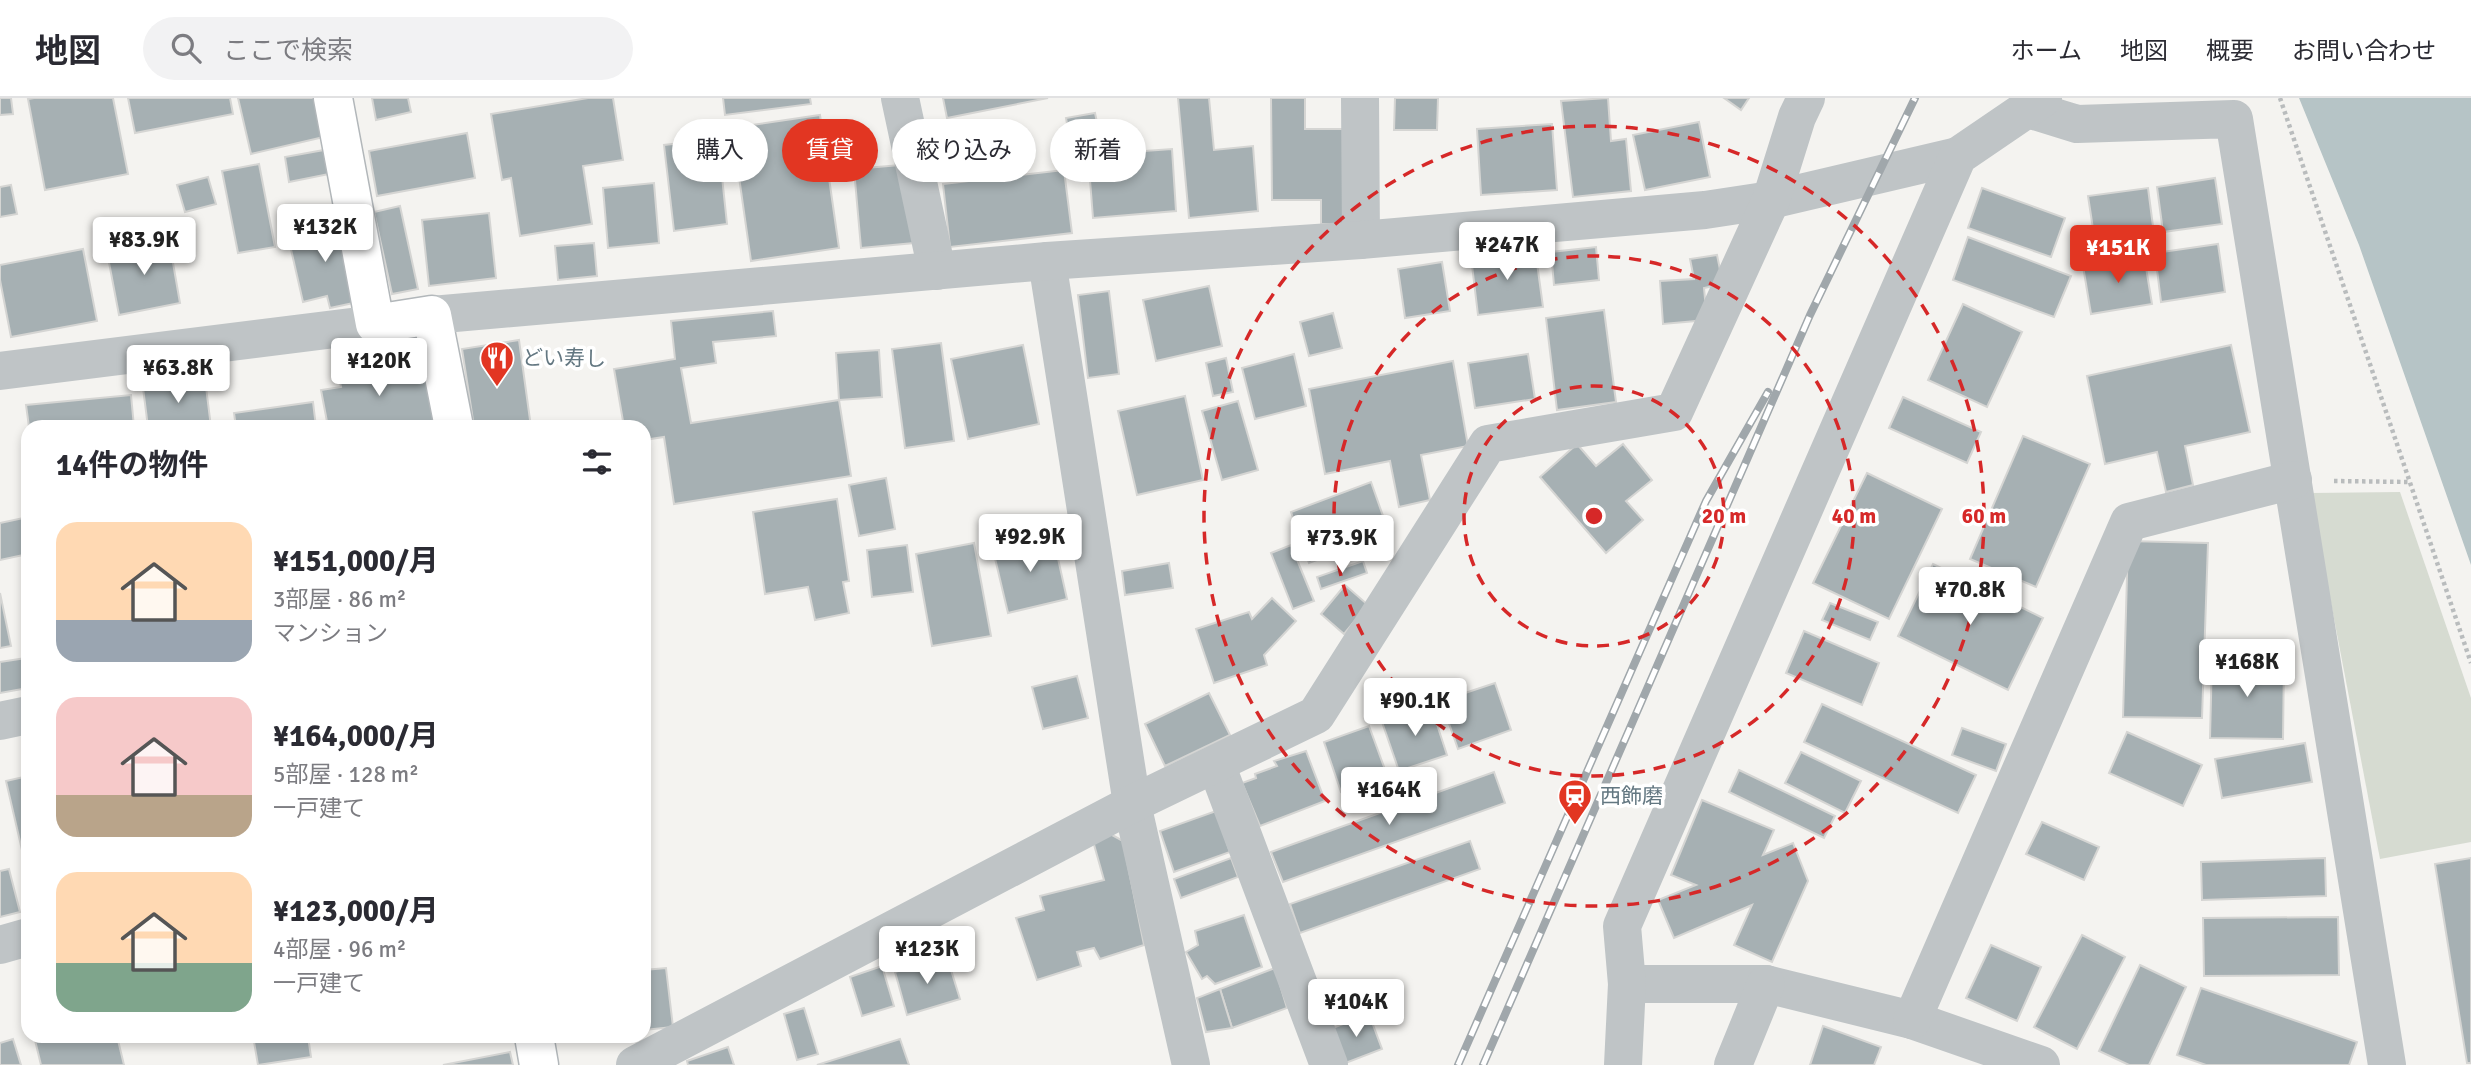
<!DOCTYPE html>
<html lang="ja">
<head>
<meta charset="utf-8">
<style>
  :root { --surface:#fff; --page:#f2f2f3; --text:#2b2b33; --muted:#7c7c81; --line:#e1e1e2; --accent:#e23622 }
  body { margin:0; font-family:Signika,"Noto Sans JP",sans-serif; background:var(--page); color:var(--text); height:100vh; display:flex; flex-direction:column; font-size:26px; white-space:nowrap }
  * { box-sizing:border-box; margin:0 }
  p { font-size:23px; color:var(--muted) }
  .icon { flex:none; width:38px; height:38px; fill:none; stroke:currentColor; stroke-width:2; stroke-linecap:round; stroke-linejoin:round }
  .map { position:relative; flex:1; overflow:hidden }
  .drawer { position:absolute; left:21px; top:322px; width:630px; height:623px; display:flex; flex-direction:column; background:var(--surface); border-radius:21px; box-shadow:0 4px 10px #0003 }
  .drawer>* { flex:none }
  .top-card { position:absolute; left:672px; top:21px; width:665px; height:63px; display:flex; gap:14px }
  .price { position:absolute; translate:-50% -60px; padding:0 16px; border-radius:7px; background:#fff; color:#222; font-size:23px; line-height:46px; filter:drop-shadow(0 2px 4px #0008) }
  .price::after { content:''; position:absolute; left:50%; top:42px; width:21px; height:16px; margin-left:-10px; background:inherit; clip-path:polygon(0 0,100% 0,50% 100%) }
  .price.on { background:var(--accent); color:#fff }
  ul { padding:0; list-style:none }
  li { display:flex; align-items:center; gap:21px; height:175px; padding:0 35px }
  li span { display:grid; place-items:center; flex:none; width:196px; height:140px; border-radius:21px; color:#555 }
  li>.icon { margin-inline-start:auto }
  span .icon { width:84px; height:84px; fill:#fffc; stroke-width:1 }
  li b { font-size:30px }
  h2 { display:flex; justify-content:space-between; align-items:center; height:84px; padding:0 35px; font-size:30px }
  .tag { padding:0 24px; border-radius:32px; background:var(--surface); box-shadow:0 4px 10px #0003; font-size:24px; line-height:63px }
  .tag.on { background:var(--accent); color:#fff }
  header { display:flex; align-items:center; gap:42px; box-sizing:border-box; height:98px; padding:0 35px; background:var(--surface); border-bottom:2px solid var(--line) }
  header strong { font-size:33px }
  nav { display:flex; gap:38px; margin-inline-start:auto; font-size:24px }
  .search { width:490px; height:63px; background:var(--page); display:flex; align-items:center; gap:18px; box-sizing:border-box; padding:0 24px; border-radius:38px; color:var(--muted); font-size:26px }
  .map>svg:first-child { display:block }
  .green { fill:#d6dbd1 }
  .water { fill:#b6c4c6 }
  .building { fill:#a6b0b3; stroke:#d5d5d3; stroke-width:2 }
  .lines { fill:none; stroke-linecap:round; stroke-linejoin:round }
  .major-casing { stroke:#b2b7ba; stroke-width:41 }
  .path { stroke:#b9bcbd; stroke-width:4.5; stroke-dasharray:3.5 3.5; stroke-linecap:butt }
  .minor { stroke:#bfc4c6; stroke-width:38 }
  .major { stroke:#fff; stroke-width:38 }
  .rail-casing { stroke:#a0a7ab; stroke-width:8 }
  .rail { stroke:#fff; stroke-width:5; stroke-dasharray:16; stroke-linecap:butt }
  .ring { fill:none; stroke:#d62828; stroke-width:3.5; stroke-dasharray:12 9 }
  .labels { text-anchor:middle; stroke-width:7; stroke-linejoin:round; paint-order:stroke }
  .poi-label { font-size:21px; fill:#637781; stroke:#fff; text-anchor:start }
  .centre { fill:#d62828; stroke:#fff; stroke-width:3.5 }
  .ring-label { font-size:21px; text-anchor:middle; font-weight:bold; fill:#d62828; stroke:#fff; stroke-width:7; stroke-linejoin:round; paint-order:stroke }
</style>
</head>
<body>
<header>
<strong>地図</strong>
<div class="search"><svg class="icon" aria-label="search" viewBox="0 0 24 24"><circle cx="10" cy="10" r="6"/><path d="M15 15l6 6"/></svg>ここで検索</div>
<nav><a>ホーム</a><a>地図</a><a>概要</a><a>お問い合わせ</a></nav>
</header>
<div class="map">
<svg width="2471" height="967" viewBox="0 0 2471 967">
  <rect width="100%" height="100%" fill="#f4f3f0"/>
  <!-- green -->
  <path class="green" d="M2400,394L2471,600V744L2380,761L2310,395Z"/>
  <!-- water -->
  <path class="water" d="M2299,0H2471V467L2359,147Z"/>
  <!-- building -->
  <g class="building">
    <path d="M0,0H11L13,16L0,17Z"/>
    <path d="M34,0H113L128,76L45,92L28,1Z"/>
    <path d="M128,0H230L233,16L135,35Z"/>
    <path d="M238,0H320L328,38L251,56Z"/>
    <path d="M372,0H408L411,14L376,22Z"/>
    <path d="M588,0H613L623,62L583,68L592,126L520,138L511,80L502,82L491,16Z"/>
    <path d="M723,0H810L811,6L725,17Z"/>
    <path d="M943,0H1048L947,20Z"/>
    <path d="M1178,0H1209L1214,52L1253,48L1258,113L1189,120Z"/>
    <path d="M1271,0H1305V31H1345V126H1321V102H1272Z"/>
    <path d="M1395,0H1438L1437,32H1394Z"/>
    <path d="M1608,0L1611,43L1626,41L1631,93L1573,99L1561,3Z"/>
    <path d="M1724,0H1749L1741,12Z"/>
    <path d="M1095,15L1101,43L1071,49L1066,20Z"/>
    <path d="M820,17L839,150L751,163L732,30Z"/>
    <path d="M1699,24L1710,79L1645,92L1633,37Z"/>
    <path d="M1552,26L1557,92L1481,97L1477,31Z"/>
    <path d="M467,35L475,80L377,98L369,53Z"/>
    <path d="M981,35L986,55L924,70L919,49Z"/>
    <path d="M718,41L727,126L674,133L664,47Z"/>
    <path d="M1172,51L1176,113L1093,120L1088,57Z"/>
    <path d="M324,52L329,76L289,84L285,59Z"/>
    <path d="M259,66L275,149L238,155L222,73Z"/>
    <path d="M900,67L914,145L861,150L854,71Z"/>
    <path d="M1064,72L1072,135L950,149L943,86Z"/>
    <path d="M208,79L216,106L185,114L177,87Z"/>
    <path d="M2215,80L2222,126L2163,134L2157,89Z"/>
    <path d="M654,85L659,145L608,150L603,90Z"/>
    <path d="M11,87L17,116L0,119V89Z"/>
    <path d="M1982,90L2065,120L2051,159L1968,130Z"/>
    <path d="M2148,90L2154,136L2095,144L2088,98Z"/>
    <path d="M400,108L418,191L392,196L374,114Z"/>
    <path d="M489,115L496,180L429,188L422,122Z"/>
    <path d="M344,119L358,204L330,210L327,198L303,204L290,147L303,143L300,129Z"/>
    <path d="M1968,139L2071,178L2054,219L1953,182Z"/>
    <path d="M169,142L180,205L119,217L107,154Z"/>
    <path d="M594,145L597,178L558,182L555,148Z"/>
    <path d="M2218,146L2225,194L2161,204L2155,155Z"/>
    <path d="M1596,149L1599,182L1554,187L1551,154Z"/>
    <path d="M1535,150L1543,209L1478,217L1471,159Z"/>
    <path d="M83,151L97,223L11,239L0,182V167Z"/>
    <path d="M1717,157L1723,186L1704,190L1707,222L1663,226L1660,183L1694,181L1690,161Z"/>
    <path d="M2144,157L2152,206L2091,216L2083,168Z"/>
    <path d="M1442,164L1450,213L1405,220L1398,171Z"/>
    <path d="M1209,188L1222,248L1156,263L1143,202Z"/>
    <path d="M1109,193L1119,276L1088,280L1078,197Z"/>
    <path d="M1963,206L2022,234L1987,309L1928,282Z"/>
    <path d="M1604,212L1616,304L1557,312L1546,220Z"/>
    <path d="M773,213L776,238L713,244L716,265L681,270L691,325L839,302L851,378L674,406L664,339L644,342V329H624L614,271L675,261L671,223Z"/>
    <path d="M1333,215L1342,250L1309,258L1300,224Z"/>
    <path d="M519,242L531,329H474L462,251Z"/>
    <path d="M941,245L954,343L905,350L892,251Z"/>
    <path d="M1023,247L1039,326L968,341L951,261Z"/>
    <path d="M2231,247L2250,334L2185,348L2193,387L2166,394L2157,354L2105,366L2087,278Z"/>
    <path d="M879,252L882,299L839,302L836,255Z"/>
    <path d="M1294,256L1306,308L1255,321L1242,270Z"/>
    <path d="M1528,256L1535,301L1475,310L1468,265Z"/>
    <path d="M1226,260L1233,294L1213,298L1206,265Z"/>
    <path d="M393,263L395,273L425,269L435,329H328L321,292L341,289L337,270Z"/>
    <path d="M1453,263L1468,348L1421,357L1430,402L1399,409L1390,363L1325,376L1309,291Z"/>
    <path d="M205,281L211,329H148L143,290Z"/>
    <path d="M131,297L134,329H29L26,307Z"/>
    <path d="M1185,298L1203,382L1137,397L1118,313Z"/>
    <path d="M1903,299L1981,334L1967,365L1889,330Z"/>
    <path d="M1238,303L1258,372L1222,382L1202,313Z"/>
    <path d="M313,304L316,329H236L234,315Z"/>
    <path d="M2023,338L2090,366L2036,489L1970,461Z"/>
    <path d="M1577,346L1596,368L1623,346L1652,382L1626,403L1643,422L1606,455L1540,379Z"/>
    <path d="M1867,375L1942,411L1889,521L1813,485Z"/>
    <path d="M886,380L895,431L859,438L849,387Z"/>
    <path d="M1371,384L1389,435L1309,465L1291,414Z"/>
    <path d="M837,401L849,483L843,484L849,515L815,522L808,489L765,496L753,414Z"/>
    <path d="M28,419V456L0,462V425Z"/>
    <path d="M1053,438L1067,501L1008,515L993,452Z"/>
    <path d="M2128,443L2208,445L2202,620L2123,619Z"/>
    <path d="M974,445L991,538L932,548L916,456Z"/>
    <path d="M907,447L913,494L872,499L867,452Z"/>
    <path d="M1291,447L1314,503L1293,511L1271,455Z"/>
    <path d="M1363,463L1367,475L1321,491L1317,479Z"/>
    <path d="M1169,465L1173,490L1125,497L1122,473Z"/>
    <path d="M1933,466L2043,520L2008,592L1898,538Z"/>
    <path d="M1345,487L1368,507L1344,536L1321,516Z"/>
    <path d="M0,495L11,548L0,550Z"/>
    <path d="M1272,500L1296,523L1264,557L1267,567L1214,585L1196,531L1249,514L1252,521Z"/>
    <path d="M1830,505L1878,524L1870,542L1822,522Z"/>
    <path d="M1804,533L1879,565L1862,607L1786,575Z"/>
    <path d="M26,560L28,590L0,595V564Z"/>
    <path d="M2212,560L2284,561L2283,641L2210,640Z"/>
    <path d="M1077,578L1088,620L1043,631L1032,589Z"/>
    <path d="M1495,585L1511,632L1458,651L1441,603Z"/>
    <path d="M1209,595L1230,637L1165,668L1145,626Z"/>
    <path d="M1822,606L1976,677L1958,715L1804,644Z"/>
    <path d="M1431,608L1447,657L1399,673L1382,624Z"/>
    <path d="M1369,628L1387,677L1341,694L1324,644Z"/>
    <path d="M1962,630L2006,646L1996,673L1952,657Z"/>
    <path d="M2127,634L2202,667L2183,708L2109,675Z"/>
    <path d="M2305,645L2312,684L2222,700L2215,661Z"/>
    <path d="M1306,653L1325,703L1260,728L1242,685L1256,680L1255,676L1277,668L1274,663Z"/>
    <path d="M1801,654L1861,683L1845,715L1785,685Z"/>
    <path d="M1739,672L1835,718L1824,740L1729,694Z"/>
    <path d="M1494,674L1505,705L1283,784L1271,754Z"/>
    <path d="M28,678V764L25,765L6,683Z"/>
    <path d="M1702,702L1774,732L1763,757L1793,745L1808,783L1772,864L1734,847L1752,807L1674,840L1658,802L1696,787L1671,777Z"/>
    <path d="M1216,713L1230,754L1174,774L1160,733Z"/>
    <path d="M2042,724L2099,749L2084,782L2026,756Z"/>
    <path d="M1103,732L1123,743L1144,847L1100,861L1094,850L1077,854L1081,868L1037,882L1016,820L1044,812L1040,798L1104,782L1093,743Z"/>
    <path d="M1470,743L1480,771L1300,835L1290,806Z"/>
    <path d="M1231,760L1238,779L1181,800L1174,781Z"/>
    <path d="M2325,760L2326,798L2202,802L2201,764Z"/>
    <path d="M2471,760V965H2467L2435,766Z"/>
    <path d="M9,771L20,814L0,819V773Z"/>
    <path d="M1244,817L1262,869L1215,886L1207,878L1202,881L1186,854L1198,847L1195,833Z"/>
    <path d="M2338,819L2339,877L2204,878L2203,820Z"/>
    <path d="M2082,837L2125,859L2077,951L2034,929Z"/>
    <path d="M1991,847L2041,869L2017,923L1966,900Z"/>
    <path d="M947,859L960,901L907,917L895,874Z"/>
    <path d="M2140,867L2186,889L2149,967H2129L2099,953Z"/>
    <path d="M882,868L894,908L862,918L850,879Z"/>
    <path d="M666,870L673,929L644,932V872Z"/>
    <path d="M1275,870L1287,910L1232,930L1220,891Z"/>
    <path d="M2201,890L2357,944L2349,967H2206L2177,957Z"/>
    <path d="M1220,891L1232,930L1206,934L1197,900Z"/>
    <path d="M804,910L818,956L797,962L784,916Z"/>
    <path d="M1369,916L1382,951L1343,966L1330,931Z"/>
    <path d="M1823,928L1881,949L1874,967H1810Z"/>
    <path d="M34,938H117L124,967H41Z"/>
    <path d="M253,938H308L311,959L258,967Z"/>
    <path d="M13,941L21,967H0V945Z"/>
    <path d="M900,941L909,967H817Z"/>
    <path d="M728,949L734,967H688L687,963Z"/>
    <path d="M510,954L513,967H443Z"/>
  </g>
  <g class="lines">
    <!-- major casing -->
    <g class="major-casing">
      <g id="major">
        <path d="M333,0L375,226L432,217L454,329"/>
        <path d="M534,938L539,967"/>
      </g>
    </g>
    <!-- path -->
    <g class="path">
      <path d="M2280,0L2471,565"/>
      <path d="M2334,383L2410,384"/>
    </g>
    <!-- minor -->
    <g class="minor">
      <path d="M900,0L937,173"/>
      <path d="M1360,0L1361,142"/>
      <path d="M2028,11L2077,26L2234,21L2387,967"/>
      <path d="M1047,163L1132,706L1191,967"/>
      <path d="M432,217L1047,163L1361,142L1705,112L1771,102L1958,58"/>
      <path d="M0,273L375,226"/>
      <path d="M0,623L28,617"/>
      <path d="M1216,666L1329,967"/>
      <path d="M0,847L28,839"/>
      <path d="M1627,886H1766L1912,922L2041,967"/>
      <path d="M1912,922L2129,424L2293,382"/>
      <path d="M635,967L1132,706L1316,617L1488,346L1674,314L1771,102L1797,19L1806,0"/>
      <path d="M1623,967L1627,886L1622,828L1958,58L2043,0"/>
      <path d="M1733,967L1766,886"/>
    </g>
    <!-- major -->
    <use href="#major" class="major"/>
    <!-- rail casing -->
    <g class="rail-casing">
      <g id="rail">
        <path d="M1458,967L1706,403L1768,294"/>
        <path d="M1483,967L1810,217L1915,0"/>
      </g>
    </g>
    <!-- rail -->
    <use href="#rail" class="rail"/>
  </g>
  <!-- distance rings -->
  <g class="ring">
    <circle cx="1594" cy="418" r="130"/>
    <circle cx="1594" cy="418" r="260"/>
    <circle cx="1594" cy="418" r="390"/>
  </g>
  <!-- icons -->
  <defs>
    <g id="restaurant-pin" transform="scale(1.75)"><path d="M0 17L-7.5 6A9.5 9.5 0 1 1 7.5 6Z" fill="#e23622" stroke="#fff"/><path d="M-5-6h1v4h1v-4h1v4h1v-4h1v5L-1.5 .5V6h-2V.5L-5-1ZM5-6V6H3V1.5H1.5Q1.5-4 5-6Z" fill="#fff"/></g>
    <g id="station-pin" transform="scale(1.75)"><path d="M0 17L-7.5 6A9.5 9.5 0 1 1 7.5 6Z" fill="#e23622" stroke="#fff"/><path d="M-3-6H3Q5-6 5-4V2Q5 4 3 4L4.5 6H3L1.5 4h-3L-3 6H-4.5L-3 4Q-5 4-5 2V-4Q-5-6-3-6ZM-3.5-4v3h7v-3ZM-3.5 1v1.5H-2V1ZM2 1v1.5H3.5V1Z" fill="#fff"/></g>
  </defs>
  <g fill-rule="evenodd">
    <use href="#restaurant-pin" x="497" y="260"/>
    <use href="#station-pin" x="1575" y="698"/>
  </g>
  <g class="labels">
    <!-- poi labels -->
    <g class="poi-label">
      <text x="522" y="267">どい寿し</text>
      <text x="1600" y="705">西飾磨</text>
    </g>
  </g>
  <circle cx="1594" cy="418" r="10" class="centre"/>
  <g class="ring-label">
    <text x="1724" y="425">20 m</text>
    <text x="1854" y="425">40 m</text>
    <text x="1984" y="425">60 m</text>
  </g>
</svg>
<b class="price" style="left:325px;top:166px">¥132K</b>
<b class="price" style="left:144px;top:179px">¥83.9K</b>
<b class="price" style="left:1507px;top:184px">¥247K</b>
<b class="price on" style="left:2118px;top:187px">¥151K</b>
<b class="price" style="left:379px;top:300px">¥120K</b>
<b class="price" style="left:178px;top:307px">¥63.8K</b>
<b class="price" style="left:1030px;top:476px">¥92.9K</b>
<b class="price" style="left:1342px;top:477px">¥73.9K</b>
<b class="price" style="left:1970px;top:529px">¥70.8K</b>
<b class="price" style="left:2247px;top:601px">¥168K</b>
<b class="price" style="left:1415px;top:640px">¥90.1K</b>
<b class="price" style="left:1389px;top:729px">¥164K</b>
<b class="price" style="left:927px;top:888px">¥123K</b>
<b class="price" style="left:1356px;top:941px">¥104K</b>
<div class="top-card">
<a class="tag">購入</a>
<a class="tag on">賃貸</a>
<a class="tag">絞り込み</a>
<a class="tag">新着</a>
</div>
<section class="drawer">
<h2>14件の物件<svg class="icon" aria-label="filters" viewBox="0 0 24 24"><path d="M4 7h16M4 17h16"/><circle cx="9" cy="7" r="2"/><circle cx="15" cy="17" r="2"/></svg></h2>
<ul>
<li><span style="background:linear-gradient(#ffd9b3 70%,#9aa5b1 0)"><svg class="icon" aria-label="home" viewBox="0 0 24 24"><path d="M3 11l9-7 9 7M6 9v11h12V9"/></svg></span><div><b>¥151,000/月</b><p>3部屋 · 86 m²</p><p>マンション</p></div></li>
<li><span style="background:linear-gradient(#f6c9c9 70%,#b9a48a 0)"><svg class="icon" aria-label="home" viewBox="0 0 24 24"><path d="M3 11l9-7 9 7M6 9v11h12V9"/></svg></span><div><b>¥164,000/月</b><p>5部屋 · 128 m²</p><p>一戸建て</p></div></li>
<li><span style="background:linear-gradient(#ffd9b3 65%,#7fa58c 0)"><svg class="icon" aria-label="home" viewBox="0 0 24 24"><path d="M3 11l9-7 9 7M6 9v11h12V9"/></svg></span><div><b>¥123,000/月</b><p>4部屋 · 96 m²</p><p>一戸建て</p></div></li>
</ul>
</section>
</div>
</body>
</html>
